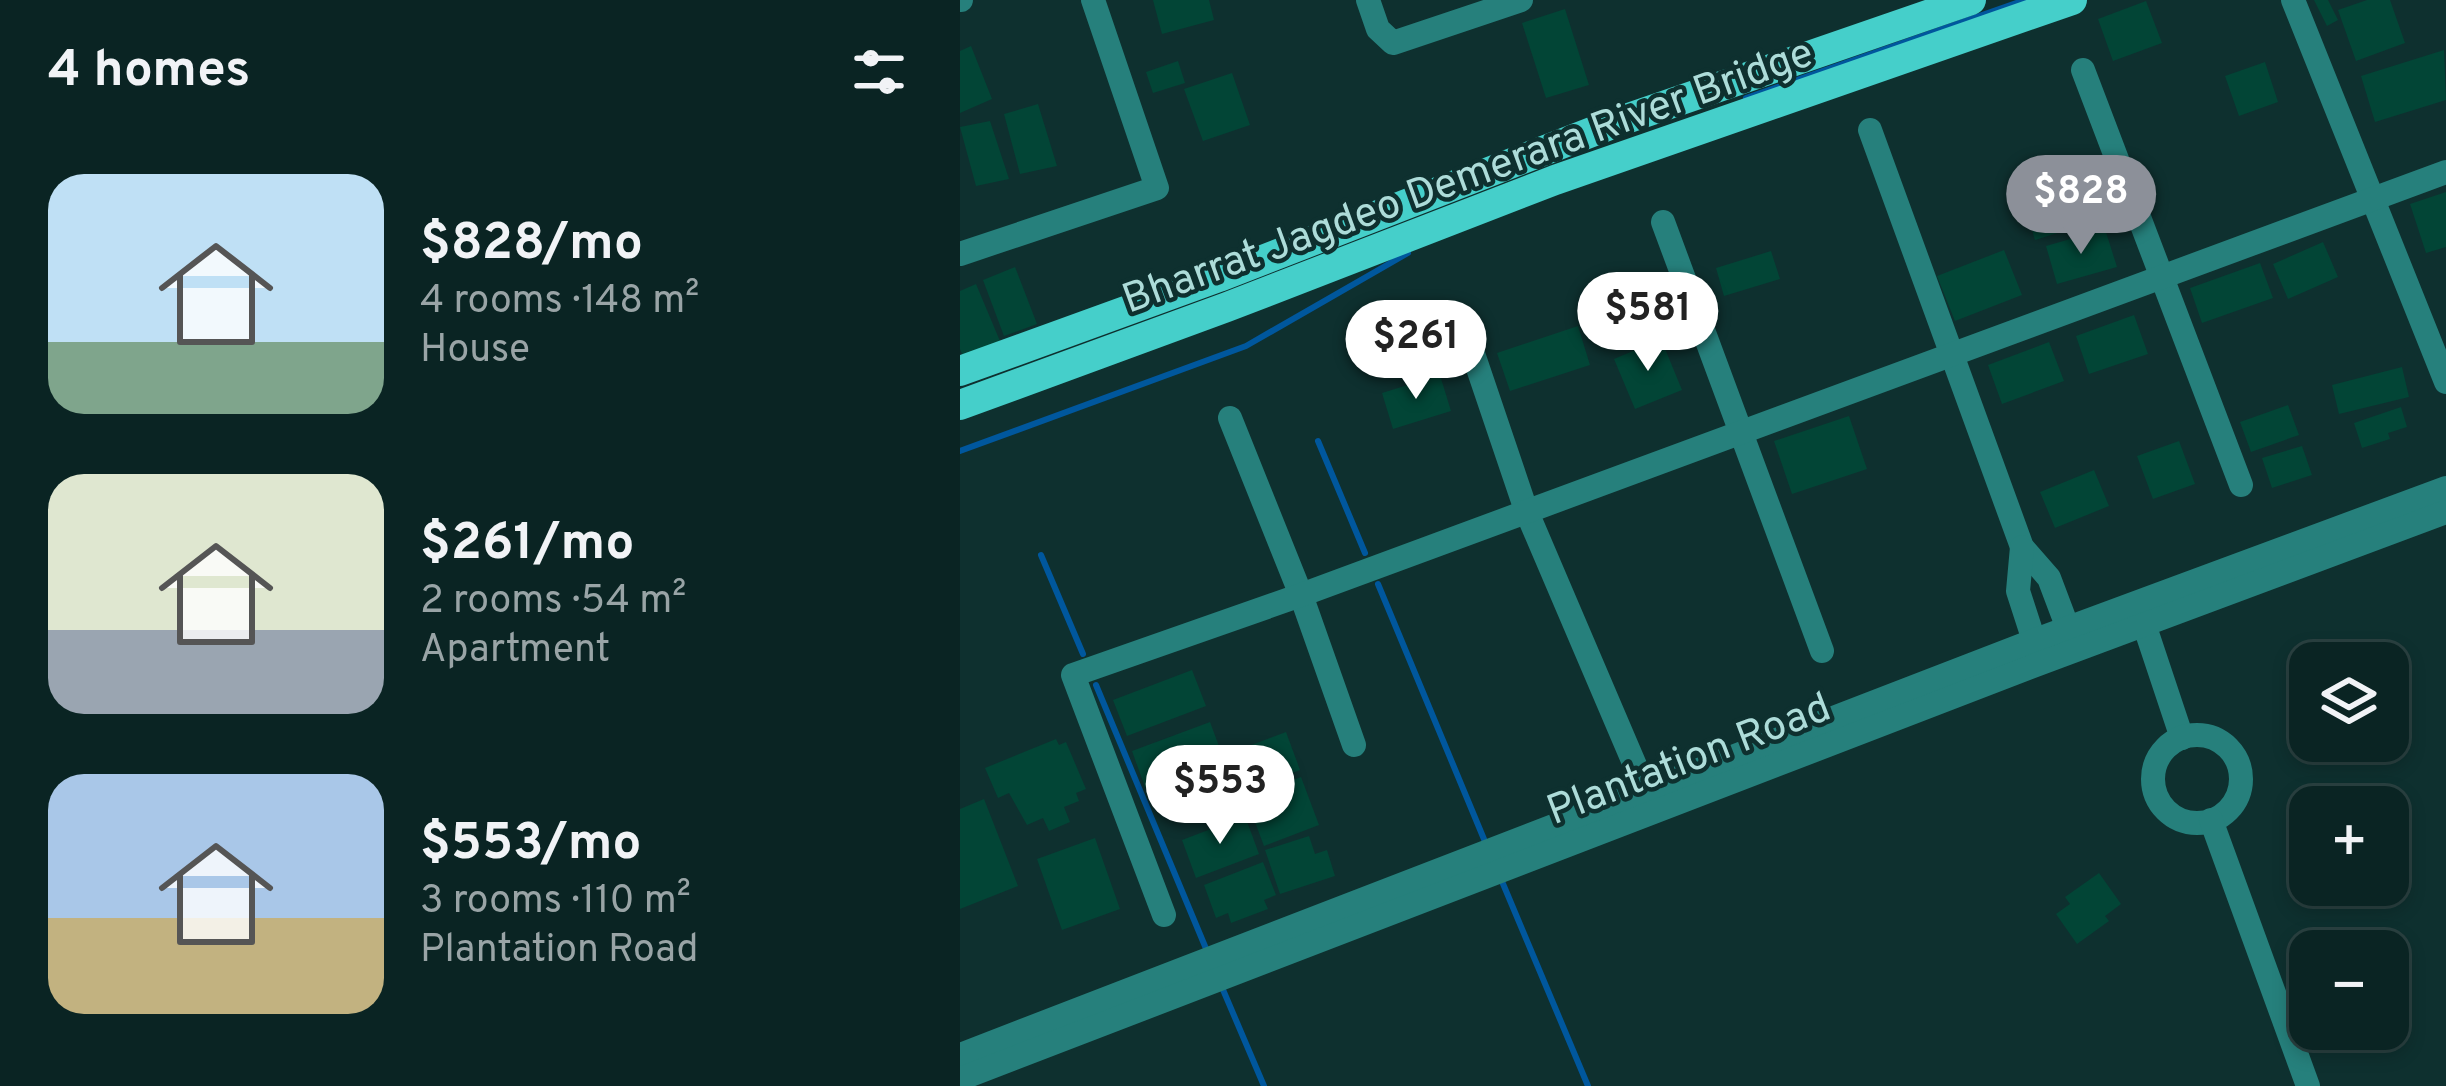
<!DOCTYPE html>
<html lang="en">
<head>
<meta charset="utf-8">
<style>
  :root { --surface:#0a2423; --page:#183030; --text:#f1f3f6; --muted:#99a4a6; --line:#2a4141; --accent:#8c9099 }
  body { margin:0; font-family:Overpass,sans-serif; background:var(--page); color:var(--text); height:100vh; display:flex; flex-direction:column; font-size:45px; white-space:nowrap }
  * { box-sizing:border-box; margin:0 }
  p { font-size:39px; color:var(--muted) }
  .icon { flex:none; width:66px; height:66px; fill:none; stroke:currentColor; stroke-width:2; stroke-linecap:round; stroke-linejoin:round }
  .map { position:relative; flex:1; overflow:hidden }
  .panel { display:flex; flex-direction:column; background:var(--surface); width:960px }
  .panel>* { flex:none }
  .controls { position:absolute; left:1329px; top:642px; display:grid; gap:24px }
  .controls a { display:grid; place-items:center; width:120px; height:120px; border-radius:24px; background:var(--surface); box-shadow:0 6px 18px #0003,0 0 0 3px var(--line); font-size:60px }
  .price { position:absolute; translate:-50% -102px; padding:0 27px; border-radius:42px; background:#fff; color:#222; font-size:39px; line-height:78px; filter:drop-shadow(0 3px 6px #0008) }
  .price::after { content:''; position:absolute; left:50%; top:72px; width:36px; height:27px; margin-left:-18px; background:inherit; clip-path:polygon(0 0,100% 0,50% 100%) }
  .price.current { background:var(--accent); color:#fff }
  ul { padding:0; list-style:none }
  li { display:flex; align-items:center; gap:36px; height:300px; padding:0 48px }
  li span { display:grid; place-items:center; flex:none; width:336px; height:240px; border-radius:36px; color:#555 }
  li>.icon { margin-inline-start:auto }
  span .icon { width:144px; height:144px; fill:#fffc; stroke-width:1 }
  li b { font-size:51px }
  h2 { display:flex; justify-content:space-between; align-items:center; height:144px; padding:0 48px; font-size:51px }
  main { display:flex; flex:1; min-height:0 }
  .map>svg:first-child { display:block }
  .lines { fill:none; stroke-linecap:round; stroke-linejoin:round }
  .stream { stroke:#00579d; stroke-width:6 }
  .building { fill:#024536 }
  .minor { stroke:#26807c; stroke-width:24 }
  .major { stroke:#45cfca; stroke-width:30 }
  .labels { text-anchor:middle; stroke-width:9; stroke-linejoin:round; paint-order:stroke }
  .street-label { font-size:42px; fill:#addcd9; stroke:#0e302f }
</style>
</head>
<body>
<main>
<section class="panel">
<h2>4 homes<svg class="icon" aria-label="filters" viewBox="0 0 24 24"><path d="M4 7h16M4 17h16"/><circle cx="9" cy="7" r="2"/><circle cx="15" cy="17" r="2"/></svg></h2>
<ul>
<li><span style="background:linear-gradient(#bfe0f5 70%,#7fa58c 0)"><svg class="icon" aria-label="home" viewBox="0 0 24 24"><path d="M3 11l9-7 9 7M6 9v11h12V9"/></svg></span><div><b>$828/mo</b><p>4 rooms · 148 m²</p><p>House</p></div></li>
<li><span style="background:linear-gradient(#dfe7d0 65%,#9aa5b1 0)"><svg class="icon" aria-label="home" viewBox="0 0 24 24"><path d="M3 11l9-7 9 7M6 9v11h12V9"/></svg></span><div><b>$261/mo</b><p>2 rooms · 54 m²</p><p>Apartment</p></div></li>
<li><span style="background:linear-gradient(#a9c7e8 60%,#c2b280 0)"><svg class="icon" aria-label="home" viewBox="0 0 24 24"><path d="M3 11l9-7 9 7M6 9v11h12V9"/></svg></span><div><b>$553/mo</b><p>3 rooms · 110 m²</p><p>Plantation Road</p></div></li>
</ul>
</section>
<div class="map">
<svg width="1486" height="1086" viewBox="0 0 1486 1086">
  <rect width="100%" height="100%" fill="#0e302f"/>
  <g class="lines">
    <!-- stream -->
    <g class="stream">
      <path d="M786,98L1065,0"/>
      <path d="M358,441L405,553"/>
      <path d="M0,451L286,346L448,253"/>
      <path d="M81,555L123,654"/>
      <path d="M418,584L526,844"/>
      <path d="M136,685L247,951"/>
      <path d="M541,879L628,1086"/>
      <path d="M261,985L304,1086"/>
    </g>
  </g>
  <!-- building -->
  <g class="building">
    <path d="M193,0H249L254,20L202,34Z"/>
    <path d="M1354,0H1368L1378,20L1367,26Z"/>
    <path d="M1407,0H1430L1445,43L1396,61L1378,10Z"/>
    <path d="M1186,1L1202,43L1153,61L1138,19Z"/>
    <path d="M605,9L629,85L586,98L562,23Z"/>
    <path d="M11,46L32,99L0,113V51Z"/>
    <path d="M1484,50L1486,100L1415,122L1401,76Z"/>
    <path d="M218,61L225,83L193,93L186,72Z"/>
    <path d="M1305,62L1318,102L1279,116L1265,76Z"/>
    <path d="M272,73L290,125L243,141L224,89Z"/>
    <path d="M78,104L97,166L60,174L44,114Z"/>
    <path d="M30,121L49,179L16,186L0,127Z"/>
    <path d="M1132,172L1146,218L1075,240L1061,194Z"/>
    <path d="M1486,192V247L1466,253L1450,204Z"/>
    <path d="M1145,229L1157,267L1097,284L1086,246Z"/>
    <path d="M1363,242L1378,277L1328,299L1313,264Z"/>
    <path d="M1044,250L1062,295L995,321L977,276Z"/>
    <path d="M811,251L820,279L764,296L756,268Z"/>
    <path d="M1300,263L1313,298L1242,323L1230,288Z"/>
    <path d="M55,267L77,324L44,336L23,280Z"/>
    <path d="M16,284L45,353L8,369L0,349V291Z"/>
    <path d="M1174,315L1188,354L1129,374L1116,336Z"/>
    <path d="M618,326L630,365L550,391L537,353Z"/>
    <path d="M701,339L722,390L675,409L654,359Z"/>
    <path d="M1089,342L1104,381L1042,404L1028,365Z"/>
    <path d="M1442,367L1449,397L1379,414L1372,385Z"/>
    <path d="M480,375L491,411L433,429L422,393Z"/>
    <path d="M1328,405L1339,435L1291,452L1280,422Z"/>
    <path d="M1441,407L1447,427L1428,433L1430,439L1402,448L1394,423Z"/>
    <path d="M889,416L907,469L832,494L814,441Z"/>
    <path d="M1219,441L1235,484L1193,499L1177,456Z"/>
    <path d="M1342,446L1352,475L1312,488L1302,458Z"/>
    <path d="M1134,470L1149,506L1095,528L1080,492Z"/>
    <path d="M232,670L246,706L167,736L153,700Z"/>
    <path d="M250,722L263,757L185,787L172,751Z"/>
    <path d="M326,732L340,770L284,792L270,753Z"/>
    <path d="M96,739L99,745L106,742L126,789L116,793L119,801L104,807L110,822L89,831L83,818L67,825L49,793L38,798L25,768Z"/>
    <path d="M341,777L359,825L304,846L286,798Z"/>
    <path d="M24,799L58,886L0,909V809Z"/>
    <path d="M285,816L299,854L236,878L222,840Z"/>
    <path d="M349,836L355,854L367,850L375,876L320,894L305,850Z"/>
    <path d="M135,838L160,909L102,930L77,859Z"/>
    <path d="M303,862L316,895L304,900L308,909L271,923L268,913L256,918L244,885Z"/>
    <path d="M1139,873L1161,904L1145,916L1149,921L1117,944L1096,914L1110,904L1105,897Z"/>
  </g>
  <g class="lines">
    <!-- minor -->
    <g class="minor">
      <path d="M0,0H1"/>
      <path d="M408,0L418,29L433,43L561,0"/>
      <path d="M1333,0L1486,382"/>
      <path d="M1123,70L1281,485"/>
      <path d="M910,130L1062,547L1089,578L1112,639"/>
      <path d="M703,222L862,651"/>
      <path d="M0,254L197,188L133,0"/>
      <path d="M503,324L566,510L686,791"/>
      <path d="M270,418L341,595L394,745"/>
      <path d="M1062,547L1058,591L1079,656"/>
      <path d="M1181,615L1222,738"/>
      <circle cx="1237" cy="779" r="44"/>
      <path d="M1251,820L1348,1086"/>
      <path d="M204,915L113,675L341,595L1486,172"/>
      <path d="M0,1055L1073,641L1486,488"/>
      <path d="M0,1079L1081,663L1486,512"/>
    </g>
    <!-- major -->
    <g class="major">
      <path d="M0,371L259,277L660,121L1011,0"/>
      <path d="M0,405L267,307L595,180L1112,0"/>
    </g>
  </g>
  <g class="labels">
    <!-- street labels -->
    <g class="street-label">
      <text transform="translate(507 174) rotate(-20)" y="15">Bharrat Jagdeo Demerara River Bridge</text>
      <text transform="translate(728 757) rotate(-21)" y="15">Plantation Road</text>
    </g>
  </g>
</svg>
<div class="controls">
<a><svg class="icon" aria-label="layers" viewBox="0 0 24 24"><path d="M12 4l9 5-9 5-9-5zM3 14l9 5 9-5"/></svg></a>
<a>+</a>
<a>−</a>
</div>
<b class="price current" style="left:1121px;top:257px">$828</b>
<b class="price" style="left:688px;top:374px">$581</b>
<b class="price" style="left:456px;top:402px">$261</b>
<b class="price" style="left:260px;top:847px">$553</b>
</div>
</main>
</body>
</html>
